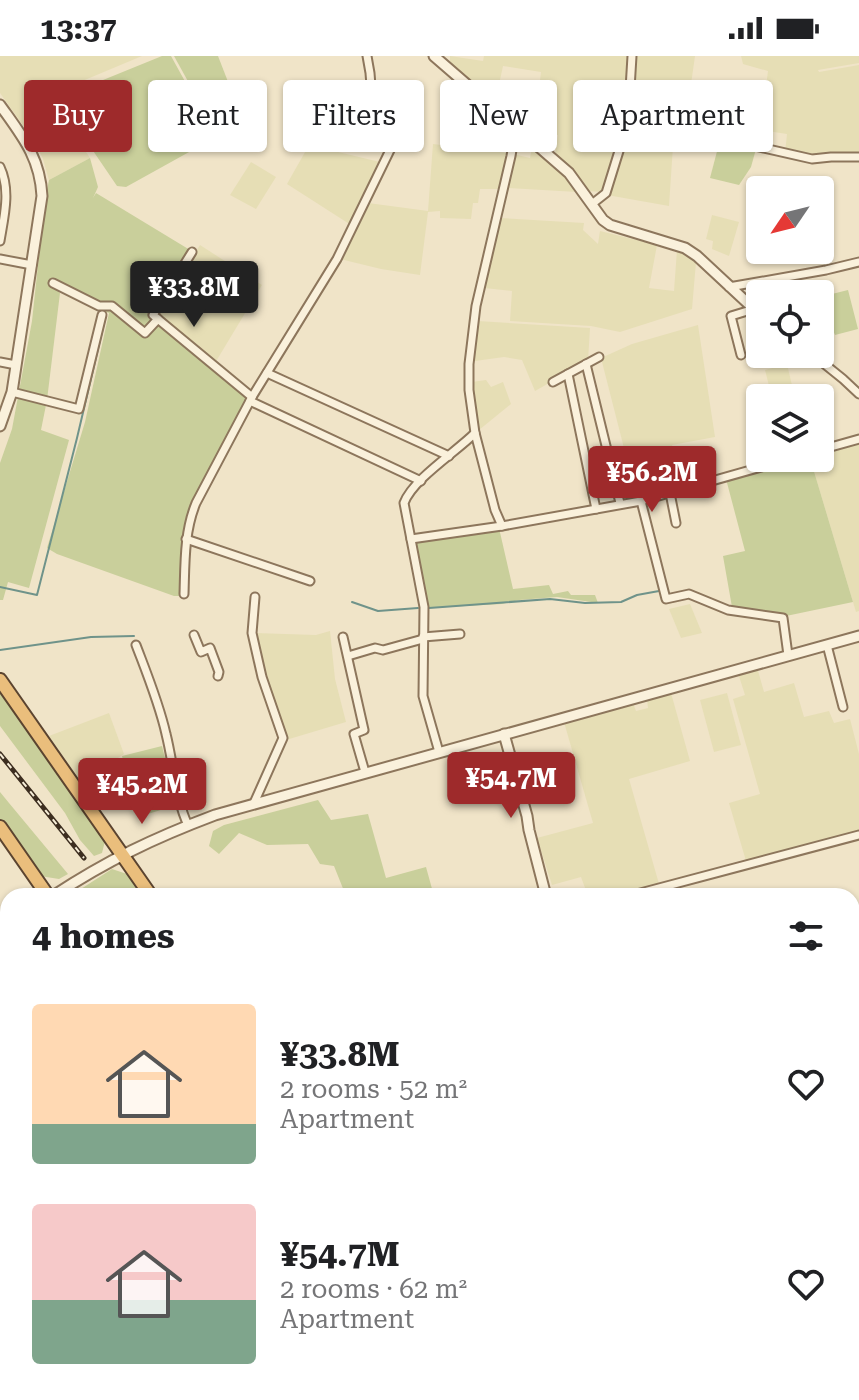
<!DOCTYPE html>
<html lang="en">
<head>
<meta charset="utf-8">
<style>
  :root { --surface:#fff; --page:#f6f6f6; --text:#202124; --muted:#757577; --accent:#9e2a2b }
  body { margin:0; font-family:"Roboto Serif",serif; background:var(--page); color:var(--text); height:100vh; display:flex; flex-direction:column; font-size:30px; white-space:nowrap }
  * { box-sizing:border-box; margin:0 }
  p { font-size:26px; color:var(--muted) }
  .icon { flex:none; width:44px; height:44px; fill:none; stroke:currentColor; stroke-width:2; stroke-linecap:round; stroke-linejoin:round }
  .map { position:relative; flex:1; overflow:hidden }
  .side { position:absolute; left:0px; top:832px; width:860px; height:512px; display:flex; flex-direction:column; background:var(--surface); border-radius:24px 24px 0 0; box-shadow:0 2px 6px #0004 }
  .side>* { flex:none }
  .hud { position:absolute; left:24px; top:24px; width:812px; height:72px; display:flex; gap:16px }
  .needle { width:52px; rotate:235deg }
  .tools { position:absolute; left:746px; top:120px; display:grid; gap:16px }
  .tools a { display:grid; place-items:center; width:88px; height:88px; border-radius:8px; background:var(--surface); box-shadow:0 2px 6px #0004; font-size:40px }
  .price { position:absolute; translate:-50% -68px; padding:0 18px; border-radius:8px; background:var(--accent); color:#fff; font-size:26px; line-height:52px; filter:drop-shadow(0 2px 4px #0008) }
  .price::after { content:''; position:absolute; left:50%; top:48px; width:24px; height:18px; margin-left:-12px; background:inherit; clip-path:polygon(0 0,100% 0,50% 100%) }
  .price.selected { background:#222; color:#fff }
  ul { padding:0; list-style:none }
  li { display:flex; align-items:center; gap:24px; height:200px; padding:0 32px }
  li span { display:grid; place-items:center; flex:none; width:224px; height:160px; border-radius:8px; color:#555 }
  li>.icon { margin-inline-start:auto }
  span .icon { width:96px; height:96px; fill:#fffc; stroke-width:1 }
  li b { font-size:34px }
  h2 { display:flex; justify-content:space-between; align-items:center; height:96px; padding:0 32px; font-size:34px }
  .chip { padding:0 28px; border-radius:8px; background:var(--surface); box-shadow:0 2px 6px #0004; font-size:28px; line-height:72px }
  .chip.selected { background:var(--accent); color:#fff }
  .status { display:flex; justify-content:space-between; align-items:center; height:56px; padding:0 40px; background:var(--surface); direction:ltr }
  .status svg { height:22px; fill:currentColor }
  .map>svg:first-child { display:block }
  .farmland { fill:#e6deb5 }
  .green { fill:#c9cf9b }
  .lines { fill:none; stroke-linecap:round; stroke-linejoin:round }
  .stream { stroke:#6f938a; stroke-width:2 }
  .minor-casing { stroke:#8d765c; stroke-width:11 }
  .tertiary-casing { stroke:#8d765c; stroke-width:13 }
  .trunk-casing { stroke:#5b4430; stroke-width:16 }
  .minor { stroke:#faf1dc; stroke-width:7 }
  .tertiary { stroke:#faf1dc; stroke-width:9 }
  .trunk { stroke:#eabe7c; stroke-width:12 }
  .rail-casing { stroke:#3d2e20; stroke-width:5 }
  .rail { stroke:#f7eed8; stroke-width:2; stroke-dasharray:6; stroke-linecap:butt }
</style>
</head>
<body>
<div class="status"><b>13:37</b><svg viewBox="0 0 49 12"><path d="M0 12V9h3v3zM5 12V6h3v6zM10 12V3h3v9zM15 12V0h3v12zM26 1h20v11H26zM47 4h2v5h-2z"/></svg></div>
<div class="map">
<svg width="859" height="1344" viewBox="0 0 859 1344">
  <rect width="100%" height="100%" fill="#f0e4c8"/>
  <!-- farmland -->
  <g class="farmland">
    <path d="M0,0H142L49,39L90,102L49,124L43,103L34,85L0,37Z"/>
    <path d="M450,0L483,5L484,0H630L627,41L605,37L597,73H594L592,80L619,85L604,136L587,135L555,100L558,79H538L534,75L541,16L503,10L495,47L450,7Z"/>
    <path d="M634,0H695L690,35L667,33L665,49L631,45Z"/>
    <path d="M741,0H859V7L818,14L819,16L859,9V101L812,103L785,97L787,78L760,74L768,15L743,8Z"/>
    <path d="M658,72L674,75L669,150L607,139L623,89L654,95Z"/>
    <path d="M433,88L508,97L500,133H480L478,147H473L471,163L440,162V155L428,156L420,219L381,213L340,203L368,147L428,155Z"/>
    <path d="M309,89L384,107L351,169L287,128Z"/>
    <path d="M532,91L564,119L577,136L506,132L513,98L530,102Z"/>
    <path d="M251,106L276,121L256,153L230,139Z"/>
    <path d="M712,159L739,166L729,200L712,193L713,185L706,183Z"/>
    <path d="M500,162L584,167L583,174L598,188L600,175L657,189L649,232L674,235L677,194L686,198L696,206L692,253L620,276L591,270L510,265L512,235L484,232Z"/>
    <path d="M200,189L262,229L215,307L157,257Z"/>
    <path d="M478,265L590,272L588,305L535,335L522,304L504,301L475,305L473,302Z"/>
    <path d="M698,269L715,381L672,389L682,431L637,443L601,302L632,288Z"/>
    <path d="M787,308L795,342H772L765,314Z"/>
    <path d="M486,324L491,331L503,326L511,348L479,374L472,340V326Z"/>
    <path d="M859,386V555L856,556L810,402H820V397Z"/>
    <path d="M690,548L702,577L681,582L669,553Z"/>
    <path d="M330,575L335,623L346,666L286,684L265,621L255,577L316,579Z"/>
    <path d="M757,611L764,636L794,627L804,661L829,655L834,667L850,663L859,698V775L746,805L729,747L760,738L733,643L745,639L738,617Z"/>
    <path d="M671,637L690,705L629,723L659,828L614,840H588L581,821L552,829L537,782L593,767L564,666L633,647L636,655L648,652L647,643Z"/>
    <path d="M727,637L741,689L714,696L700,644Z"/>
    <path d="M109,657L124,698L81,726L49,680Z"/>
  </g>
  <!-- green -->
  <g class="green">
    <path d="M162,0H171L209,69L240,55L245,65L126,131L117,130L68,58C66,47 67,42 76,35Z"/>
    <path d="M174,0H218L239,54L211,67Z"/>
    <path d="M720,84L756,93L751,111L739,129L710,122Z"/>
    <path d="M90,102L98,131L93,142L96,137L190,194L152,261V265L148,271L143,272L114,247L99,245L51,222L49,227L60,237L47,344L41,374L69,384L29,532L8,526L3,544H0V407L12,373L32,265L45,144L49,124Z"/>
    <path d="M848,234L858,273L835,279L825,254L820,255V241Z"/>
    <path d="M111,253L146,282L156,269H161L245,341L247,345L188,461L182,537L179,540H174L57,498L47,492L85,366L109,257L98,254Z"/>
    <path d="M804,402H810L853,546L786,560L732,551L723,500L745,495L726,423Z"/>
    <path d="M499,472L513,533L549,529L553,538L568,535L571,539H595L598,547L557,541L519,544L502,548L427,552L415,485Z"/>
    <path d="M0,637L105,785L102,797L94,800L80,784L65,757L0,670Z"/>
    <path d="M162,690L177,749L138,761L122,700Z"/>
    <path d="M0,736L9,747L68,818L59,823L40,820L0,764Z"/>
    <path d="M318,744L331,764L368,758L386,822L426,811L434,840H346L334,810L320,808L308,788L267,789L239,777L219,798L209,790L213,775L224,769Z"/>
    <path d="M112,813L127,818L143,840H70Z"/>
    <path d="M177,1336H290L289,1344H182Z"/>
    <path d="M329,1336H401L408,1344H318Z"/>
    <path d="M541,1336H783L793,1344H540Z"/>
  </g>
  <g class="lines">
    <!-- stream -->
    <g class="stream">
      <path d="M313,84C345,89 362,88 392,78"/>
      <path d="M0,531L37,539L77,382L106,259"/>
      <path d="M352,546L378,555L418,552"/>
      <path d="M429,552L550,543L585,547L621,546L637,539L659,535"/>
      <path d="M0,594L91,581L134,580"/>
    </g>
    <!-- minor casing -->
    <g class="minor-casing">
      <g id="minor">
        <path d="M628,66L733,85L812,103L831,101H859"/>
        <path d="M0,111C11,134 4,161 0,185"/>
        <path d="M592,148L606,137L628,66L632,0"/>
        <path d="M192,196L153,259L252,341"/>
        <path d="M0,203L32,209"/>
        <path d="M53,227L99,250H112L145,277L158,263"/>
        <path d="M729,231L826,214L859,206"/>
        <path d="M812,298L843,323L859,338"/>
        <path d="M741,299L731,260L754,253L760,258"/>
        <path d="M0,306L16,309"/>
        <path d="M586,308L620,447"/>
        <path d="M267,317L449,400"/>
        <path d="M568,318L596,453"/>
        <path d="M553,326L599,301"/>
        <path d="M12,336L79,353L102,259"/>
        <path d="M250,345L421,425"/>
        <path d="M820,394L859,383"/>
        <path d="M670,437L676,467"/>
        <path d="M641,445L666,543L689,538L728,554L783,562L788,599"/>
        <path d="M502,470L495,454L475,377L469,334V308L476,250L511,100L516,70"/>
        <path d="M186,483L310,525"/>
        <path d="M411,483L502,470L641,445L793,402"/>
        <path d="M184,538C185,508 184,476 196,447L252,341L337,203L392,90L396,78L394,74L382,61L372,43L370,17L367,0"/>
        <path d="M194,579L201,596L210,592L219,616L218,620"/>
        <path d="M343,581L364,674L354,678L365,716"/>
        <path d="M423,581L460,578"/>
        <path d="M136,589C147,618 159,647 166,678C173,705 176,745 188,769"/>
        <path d="M827,589L843,651"/>
        <path d="M348,600L375,592L383,594L423,583"/>
        <path d="M439,696L423,640L424,551L404,447C413,423 456,396 475,377"/>
        <path d="M254,747L283,682L262,621L252,577L255,541"/>
        <path d="M629,840L859,779"/>
        <path d="M852,941L859,939"/>
        <path d="M0,978L8,970"/>
        <path d="M0,1009L8,1014"/>
        <path d="M0,1038L8,1025"/>
        <path d="M0,1045L8,1050"/>
        <path d="M0,1079L8,1083"/>
        <path d="M852,1205L859,1203"/>
        <path d="M852,1244L859,1249"/>
        <path d="M852,1294L859,1299"/>
        <path d="M852,1325L859,1313"/>
        <path d="M302,1344L313,1336"/>
        <path d="M537,1344L538,1336"/>
      </g>
    </g>
    <!-- tertiary casing -->
    <g class="tertiary-casing">
      <g id="tertiary">
        <path d="M434,0L569,117L603,164L610,169L685,192L697,200L754,253"/>
        <path d="M0,49C22,80 40,101 42,140L12,336L0,370"/>
        <path d="M504,678L527,760L529,774L546,840"/>
        <path d="M53,840C108,804 154,782 215,759L859,580"/>
        <path d="M0,875L8,870"/>
        <path d="M0,1106L8,1112"/>
        <path d="M852,1167L859,1165"/>
        <path d="M170,1336L176,1344"/>
        <path d="M830,1336L841,1344"/>
      </g>
    </g>
    <!-- trunk casing -->
    <g class="trunk-casing">
      <g id="trunk">
        <path d="M0,624L151,840"/>
        <path d="M0,771L48,840"/>
        <path d="M418,1336L424,1344"/>
        <path d="M473,1336L479,1344"/>
      </g>
    </g>
    <!-- minor -->
    <use href="#minor" class="minor"/>
    <!-- tertiary -->
    <use href="#tertiary" class="tertiary"/>
    <!-- trunk -->
    <use href="#trunk" class="trunk"/>
    <!-- rail casing -->
    <g class="rail-casing">
      <g id="rail">
        <path d="M0,698L84,802"/>
        <path d="M789,1336L800,1344"/>
      </g>
    </g>
    <!-- rail -->
    <use href="#rail" class="rail"/>
  </g>
</svg>
<div class="tools">
<a><svg class="needle" viewBox="-14 -14 28 28"><path d="M0-13l5 13h-10z" fill="#e53935"/><path d="M0 13l5-13h-10z" fill="#757577"/></svg></a>
<a><svg class="icon" aria-label="locate" viewBox="0 0 24 24"><circle cx="12" cy="12" r="6"/><path d="M12 2v4M12 18v4M2 12h4M18 12h4"/></svg></a>
<a><svg class="icon" aria-label="layers" viewBox="0 0 24 24"><path d="M12 4l9 5-9 5-9-5zM3 14l9 5 9-5"/></svg></a>
</div>
<b class="price selected" style="left:194px;top:273px">¥33.8M</b>
<b class="price" style="left:652px;top:458px">¥56.2M</b>
<b class="price" style="left:511px;top:764px">¥54.7M</b>
<b class="price" style="left:142px;top:770px">¥45.2M</b>
<div class="hud">
<a class="chip selected">Buy</a>
<a class="chip">Rent</a>
<a class="chip">Filters</a>
<a class="chip">New</a>
<a class="chip">Apartment</a>
</div>
<section class="side">
<h2>4 homes<svg class="icon" aria-label="filters" viewBox="0 0 24 24"><path d="M4 7h16M4 17h16"/><circle cx="9" cy="7" r="2"/><circle cx="15" cy="17" r="2"/></svg></h2>
<ul>
<li><span style="background:linear-gradient(#ffd9b3 75%,#7fa58c 0)"><svg class="icon" aria-label="home" viewBox="0 0 24 24"><path d="M3 11l9-7 9 7M6 9v11h12V9"/></svg></span><div><b>¥33.8M</b><p>2 rooms · 52 m²</p><p>Apartment</p></div><svg class="icon" aria-label="heart" viewBox="0 0 24 24"><path d="M12 20l-8-8c-3-5 5-10 8-4 3-6 11-1 8 4z"/></svg></li>
<li><span style="background:linear-gradient(#f6c9c9 60%,#7fa58c 0)"><svg class="icon" aria-label="home" viewBox="0 0 24 24"><path d="M3 11l9-7 9 7M6 9v11h12V9"/></svg></span><div><b>¥54.7M</b><p>2 rooms · 62 m²</p><p>Apartment</p></div><svg class="icon" aria-label="heart" viewBox="0 0 24 24"><path d="M12 20l-8-8c-3-5 5-10 8-4 3-6 11-1 8 4z"/></svg></li>
</ul>
</section>
</div>
</body>
</html>
